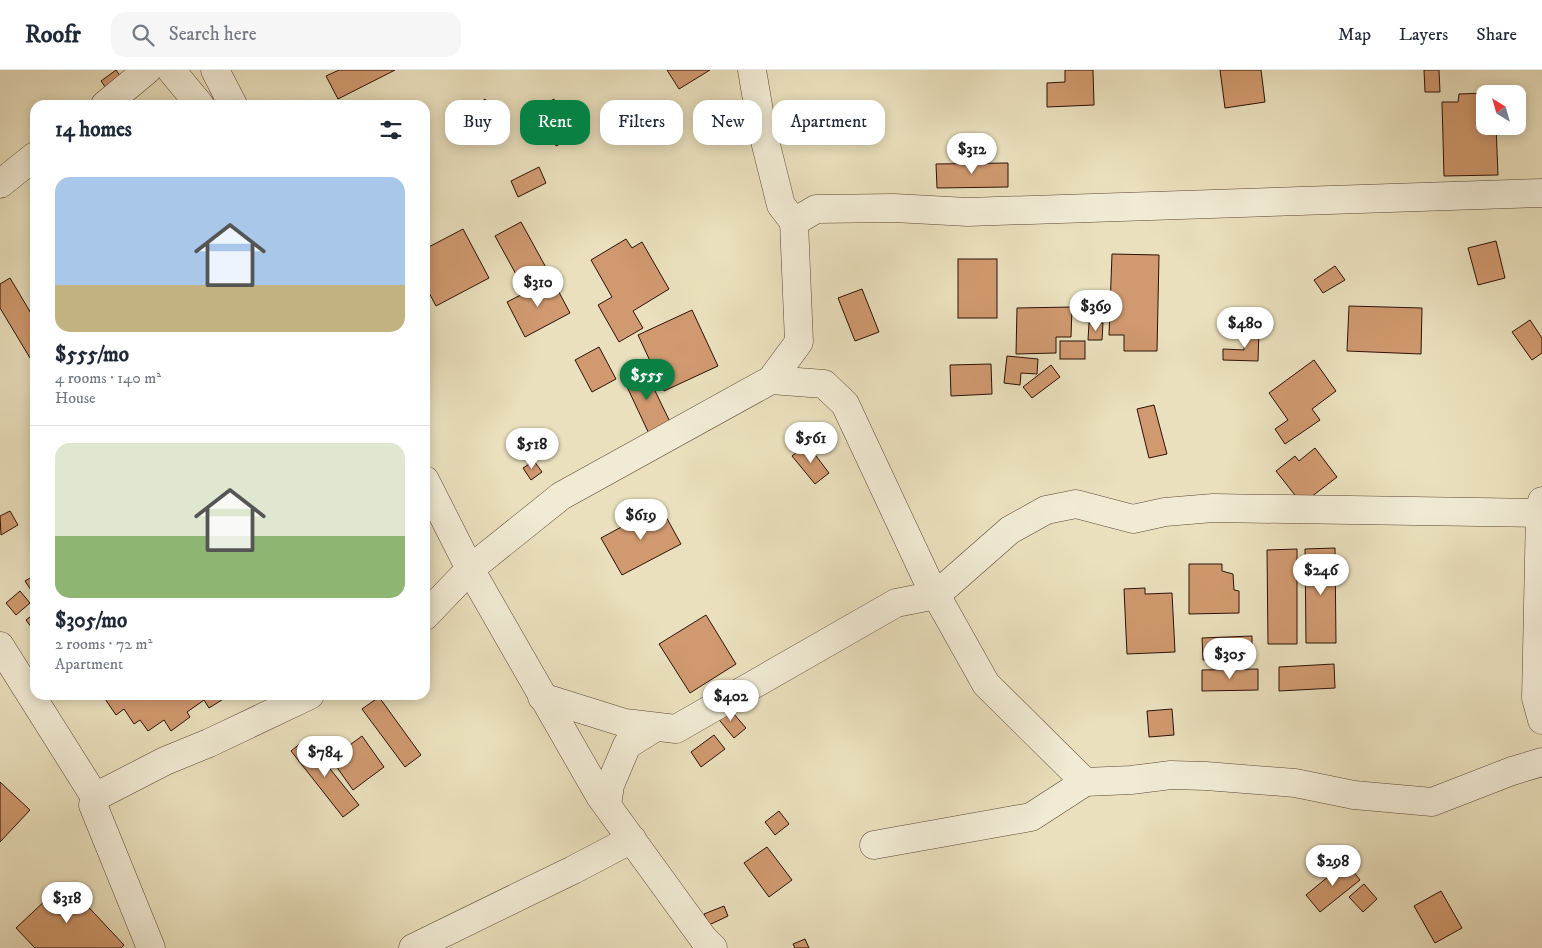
<!DOCTYPE html>
<html lang="en">
<head>
<meta charset="utf-8">
<style>
  :root { --surface:#fff; --page:#f6f6f7; --text:#1f2937; --muted:#747a83; --line:#e0e1e3; --accent:#0b8043 }
  body { margin:0; font-family:"IM FELL DW Pica",serif; background:var(--page); color:var(--text); height:100vh; display:flex; flex-direction:column; font-size:19px; white-space:nowrap }
  * { box-sizing:border-box; margin:0 }
  p { font-size:16px; color:var(--muted) }
  .icon { flex:none; width:28px; height:28px; fill:none; stroke:currentColor; stroke-width:2; stroke-linecap:round; stroke-linejoin:round }
  .map { position:relative; flex:1; overflow:hidden }
  .panel { position:absolute; left:30px; top:30px; width:400px; height:600px; display:flex; flex-direction:column; background:var(--surface); border-radius:15px; box-shadow:0 2px 12px #0003 }
  .panel>* { flex:none }
  .hud { position:absolute; left:445px; top:30px; width:475px; height:45px; display:flex; gap:10px }
  .needle { width:32px; rotate:323deg }
  .buttons { position:absolute; left:1476px; top:15px; display:grid; gap:10px }
  .buttons a { display:grid; place-items:center; width:50px; height:50px; border-radius:10px; background:var(--surface); box-shadow:0 2px 12px #0003; font-size:25px }
  .price { position:absolute; translate:-50% -42px; padding:0 11px; border-radius:18px; background:#fff; color:#222; font-size:16px; line-height:32px; filter:drop-shadow(0 1px 2px #0008) }
  .price::after { content:''; position:absolute; left:50%; top:30px; width:15px; height:11px; margin-left:-8px; background:inherit; clip-path:polygon(0 0,100% 0,50% 100%) }
  .price.on { background:var(--accent); color:#fff }
  ul { padding:0; list-style:none }
  li { display:grid; align-content:center; gap:10px; height:265px; padding:0 25px }
  li+li { border-top:1px solid var(--line) }
  li span { display:grid; place-items:center; height:155px; border-radius:15px; color:#555 }
  li>.icon { margin-inline-start:auto }
  span .icon { width:90px; height:90px; fill:#fffc; stroke-width:1 }
  li b { font-size:21px }
  h2 { display:flex; justify-content:space-between; align-items:center; height:60px; padding:0 25px; font-size:21px }
  .chip { padding:0 18px; border-radius:15px; background:var(--surface); box-shadow:0 2px 12px #0003; font-size:18px; line-height:45px }
  .chip.on { background:var(--accent); color:#fff }
  header { display:flex; align-items:center; gap:30px; box-sizing:border-box; height:70px; padding:0 25px; background:var(--surface); border-bottom:1px solid var(--line) }
  header strong { font-size:24px }
  nav { display:flex; gap:28px; margin-inline-start:auto; font-size:18px }
  .search { width:350px; height:45px; background:var(--page); display:flex; align-items:center; gap:12px; box-sizing:border-box; padding:0 18px; border-radius:15px; color:var(--muted); font-size:19px }
  .map>svg:first-child { display:block }
  .building { fill:#d0996f; stroke:#2b1106 }
  .lines { fill:none; stroke-linecap:round; stroke-linejoin:round }
  .street-casing { stroke:#5b4534; stroke-width:29 }
  .street { stroke:#f1ebd4; stroke-width:28 }
</style>
</head>
<body>
<header>
<strong>Roofr</strong>
<div class="search"><svg class="icon" aria-label="search" viewBox="0 0 24 24"><circle cx="10" cy="10" r="6"/><path d="M15 15l6 6"/></svg>Search here</div>
<nav><a>Map</a><a>Layers</a><a>Share</a></nav>
</header>
<div class="map">
<svg width="1542" height="878" viewBox="0 0 1542 878">
  <rect width="100%" height="100%" fill="#eae0bd"/>
  <filter id="stains"><feTurbulence type="fractalNoise" baseFrequency=".004" numOctaves="4"/><feColorMatrix values="0 0 0 0 .2 0 0 0 0 .09 0 0 0 0 .02 0 0 0 .5 -.17"/></filter>
  <radialGradient id="worn" r=".72"><stop offset=".6" stop-color="#630" stop-opacity="0"/><stop offset="1" stop-color="#630" stop-opacity=".3"/></radialGradient>
  <!-- building -->
  <g class="building">
    <path d="M116,0L123,10L108,21L101,11Z"/>
    <path d="M339,0H395L338,29L326,6Z"/>
    <path d="M667,0H710L679,19Z"/>
    <path d="M1065,0H1093L1094,35L1047,37V13L1065,12Z"/>
    <path d="M1220,0H1261L1265,32L1225,38Z"/>
    <path d="M1424,0H1439L1440,22H1425Z"/>
    <path d="M1488,23L1485,24V56H1496L1498,105L1444,106L1442,32H1458L1459,24Z"/>
    <path d="M485,29L501,51L477,67L469,57L481,49L473,38Z"/>
    <path d="M554,29L567,56L581,49L587,61L556,76L538,38Z"/>
    <path d="M1008,93V117L937,118L936,94Z"/>
    <path d="M539,97L546,113L518,127L511,111Z"/>
    <path d="M521,152L549,203L523,217L495,166Z"/>
    <path d="M463,159L489,208L436,236L425,215V179Z"/>
    <path d="M626,169L632,178L642,172L669,219L633,241L643,258L619,272L598,235L612,227L591,190Z"/>
    <path d="M1496,171L1505,208L1478,215L1468,178Z"/>
    <path d="M1112,184L1159,185L1157,281H1124V265H1109Z"/>
    <rect x="958" y="189" width="39" height="59"/>
    <path d="M1335,196L1345,210L1323,223L1314,210Z"/>
    <path d="M10,208L35,250V285L30,288L0,238V214Z"/>
    <path d="M552,209L570,243L525,267L507,232Z"/>
    <path d="M862,219L879,262L855,271L838,228Z"/>
    <path d="M1349,236L1422,238L1421,284L1347,281Z"/>
    <path d="M1072,237L1071,267H1056V283L1016,284L1017,238Z"/>
    <path d="M692,240L718,296L664,321L638,265Z"/>
    <path d="M1530,250L1542,268V283L1532,290L1512,262Z"/>
    <path d="M1089,253H1103L1102,270H1088Z"/>
    <path d="M1245,260H1259L1258,291L1223,290V279L1244,280Z"/>
    <rect x="1060" y="271" width="25" height="18"/>
    <path d="M599,277L616,309L592,322L575,290Z"/>
    <path d="M1007,286L1038,289L1037,304L1021,303L1020,315L1004,313Z"/>
    <path d="M1314,290L1336,321L1312,339L1320,350L1285,374L1275,359L1288,350L1269,323Z"/>
    <path d="M642,294L673,358L651,368L621,304Z"/>
    <path d="M991,294L992,324L951,326L950,295Z"/>
    <path d="M1051,295L1060,307L1032,328L1023,317Z"/>
    <path d="M1154,335L1167,384L1149,388L1137,339Z"/>
    <path d="M807,374L829,403L815,414L792,386Z"/>
    <path d="M1315,378L1337,407L1302,434L1276,401L1295,386L1299,391Z"/>
    <path d="M534,391L542,402L531,410L523,398Z"/>
    <path d="M660,436L681,474L622,505L601,468Z"/>
    <path d="M10,441L18,455L1,465L0,446Z"/>
    <path d="M1335,478L1336,573H1306L1305,479Z"/>
    <path d="M1297,479V574H1268L1267,480Z"/>
    <path d="M1189,494H1222V501L1233,504L1234,520L1239,521V543L1189,544Z"/>
    <path d="M35,505V526L25,511Z"/>
    <path d="M1145,518V524L1172,523L1175,582L1127,584L1124,519Z"/>
    <path d="M20,521L30,533L16,545L6,533Z"/>
    <path d="M35,543V562L26,550Z"/>
    <path d="M706,545L736,594L690,623L659,574Z"/>
    <path d="M1252,566V588L1203,590L1202,568Z"/>
    <path d="M1334,594L1335,618L1279,621V597Z"/>
    <path d="M1258,599V620L1202,621V600Z"/>
    <path d="M104,625H223L225,628L209,638L204,630L187,642L190,647L171,661L164,650L148,661L140,650L134,654L124,639L116,645L103,626Z"/>
    <path d="M379,627L421,685L405,697L362,639Z"/>
    <path d="M727,636L746,658L734,668L716,646Z"/>
    <path d="M1172,639L1174,665L1149,667L1147,641Z"/>
    <path d="M714,665L725,679L701,697L691,682Z"/>
    <path d="M362,666L384,697L353,720L331,689Z"/>
    <path d="M306,669L359,735L343,747L291,681Z"/>
    <path d="M0,712L30,740L0,772Z"/>
    <path d="M779,741L789,754L775,765L765,752Z"/>
    <path d="M767,777L792,810L769,827L744,793Z"/>
    <path d="M1346,792L1360,810L1320,842L1306,825Z"/>
    <path d="M65,812L124,875L121,878H35L16,858Z"/>
    <path d="M1364,814L1377,829L1363,842L1349,827Z"/>
    <path d="M1441,821L1462,858L1435,873L1414,836Z"/>
    <path d="M724,836L728,846L709,855L704,844Z"/>
    <path d="M805,869L809,878H795L793,874Z"/>
  </g>
  <g class="lines">
    <!-- street casing -->
    <g class="street-casing">
      <g id="street">
        <path d="M171,0L200,35"/>
        <path d="M215,0L233,35"/>
        <path d="M105,35L147,0"/>
        <path d="M0,114L35,86"/>
        <path d="M794,152L816,139L894,138L968,142L1542,123"/>
        <path d="M771,310L824,314L845,334L926,507L986,614L1085,712L1131,710L1171,705L1206,706L1295,713L1354,725L1432,732L1512,701L1542,692"/>
        <path d="M425,410L470,499L600,726L703,868L713,878"/>
        <path d="M1542,431L1540,443L1536,628L1542,650"/>
        <path d="M425,546L470,499L561,426L771,310L799,272L794,152L781,135L762,59L752,0"/>
        <path d="M0,576L95,727L165,691L209,673L310,625"/>
        <path d="M542,627L625,653L676,659L896,533L936,525L1010,460L1046,440L1076,434L1133,449L1165,442L1213,438L1540,443"/>
        <path d="M95,727L93,735L151,878"/>
        <path d="M607,735L610,715L627,675L656,657"/>
        <path d="M874,775L1031,747L1085,712"/>
        <path d="M413,878L573,800L632,769"/>
      </g>
    </g>
    <!-- street -->
    <use href="#street" class="street"/>
  </g>
  <rect width="100%" height="100%" filter="url(#stains)"/>
  <rect width="100%" height="100%" fill="url(#worn)"/>
</svg>
<div class="buttons">
<a><svg class="needle" viewBox="-14 -14 28 28"><path d="M0-13l5 13h-10z" fill="#e53935"/><path d="M0 13l5-13h-10z" fill="#747a83"/></svg></a>
</div>
<b class="price" style="left:972px;top:105px">$312</b>
<b class="price" style="left:538px;top:238px">$310</b>
<b class="price" style="left:1096px;top:262px">$369</b>
<b class="price" style="left:1245px;top:279px">$480</b>
<b class="price on" style="left:647px;top:331px">$555</b>
<b class="price" style="left:811px;top:394px">$561</b>
<b class="price" style="left:532px;top:400px">$518</b>
<b class="price" style="left:641px;top:471px">$619</b>
<b class="price" style="left:1321px;top:526px">$246</b>
<b class="price" style="left:1230px;top:610px">$305</b>
<b class="price" style="left:731px;top:652px">$402</b>
<b class="price" style="left:325px;top:708px">$784</b>
<b class="price" style="left:1333px;top:817px">$298</b>
<b class="price" style="left:67px;top:854px">$318</b>
<div class="hud">
<a class="chip">Buy</a>
<a class="chip on">Rent</a>
<a class="chip">Filters</a>
<a class="chip">New</a>
<a class="chip">Apartment</a>
</div>
<section class="panel">
<h2>14 homes<svg class="icon" aria-label="filters" viewBox="0 0 24 24"><path d="M4 7h16M4 17h16"/><circle cx="9" cy="7" r="2"/><circle cx="15" cy="17" r="2"/></svg></h2>
<ul>
<li><span style="background:linear-gradient(#a9c7e8 70%,#c2b280 0)"><svg class="icon" aria-label="home" viewBox="0 0 24 24"><path d="M3 11l9-7 9 7M6 9v11h12V9"/></svg></span><div><b>$555/mo</b><p>4 rooms · 140 m²</p><p>House</p></div></li>
<li><span style="background:linear-gradient(#dfe7d0 60%,#8fb573 0)"><svg class="icon" aria-label="home" viewBox="0 0 24 24"><path d="M3 11l9-7 9 7M6 9v11h12V9"/></svg></span><div><b>$305/mo</b><p>2 rooms · 72 m²</p><p>Apartment</p></div></li>
</ul>
</section>
</div>
</body>
</html>
